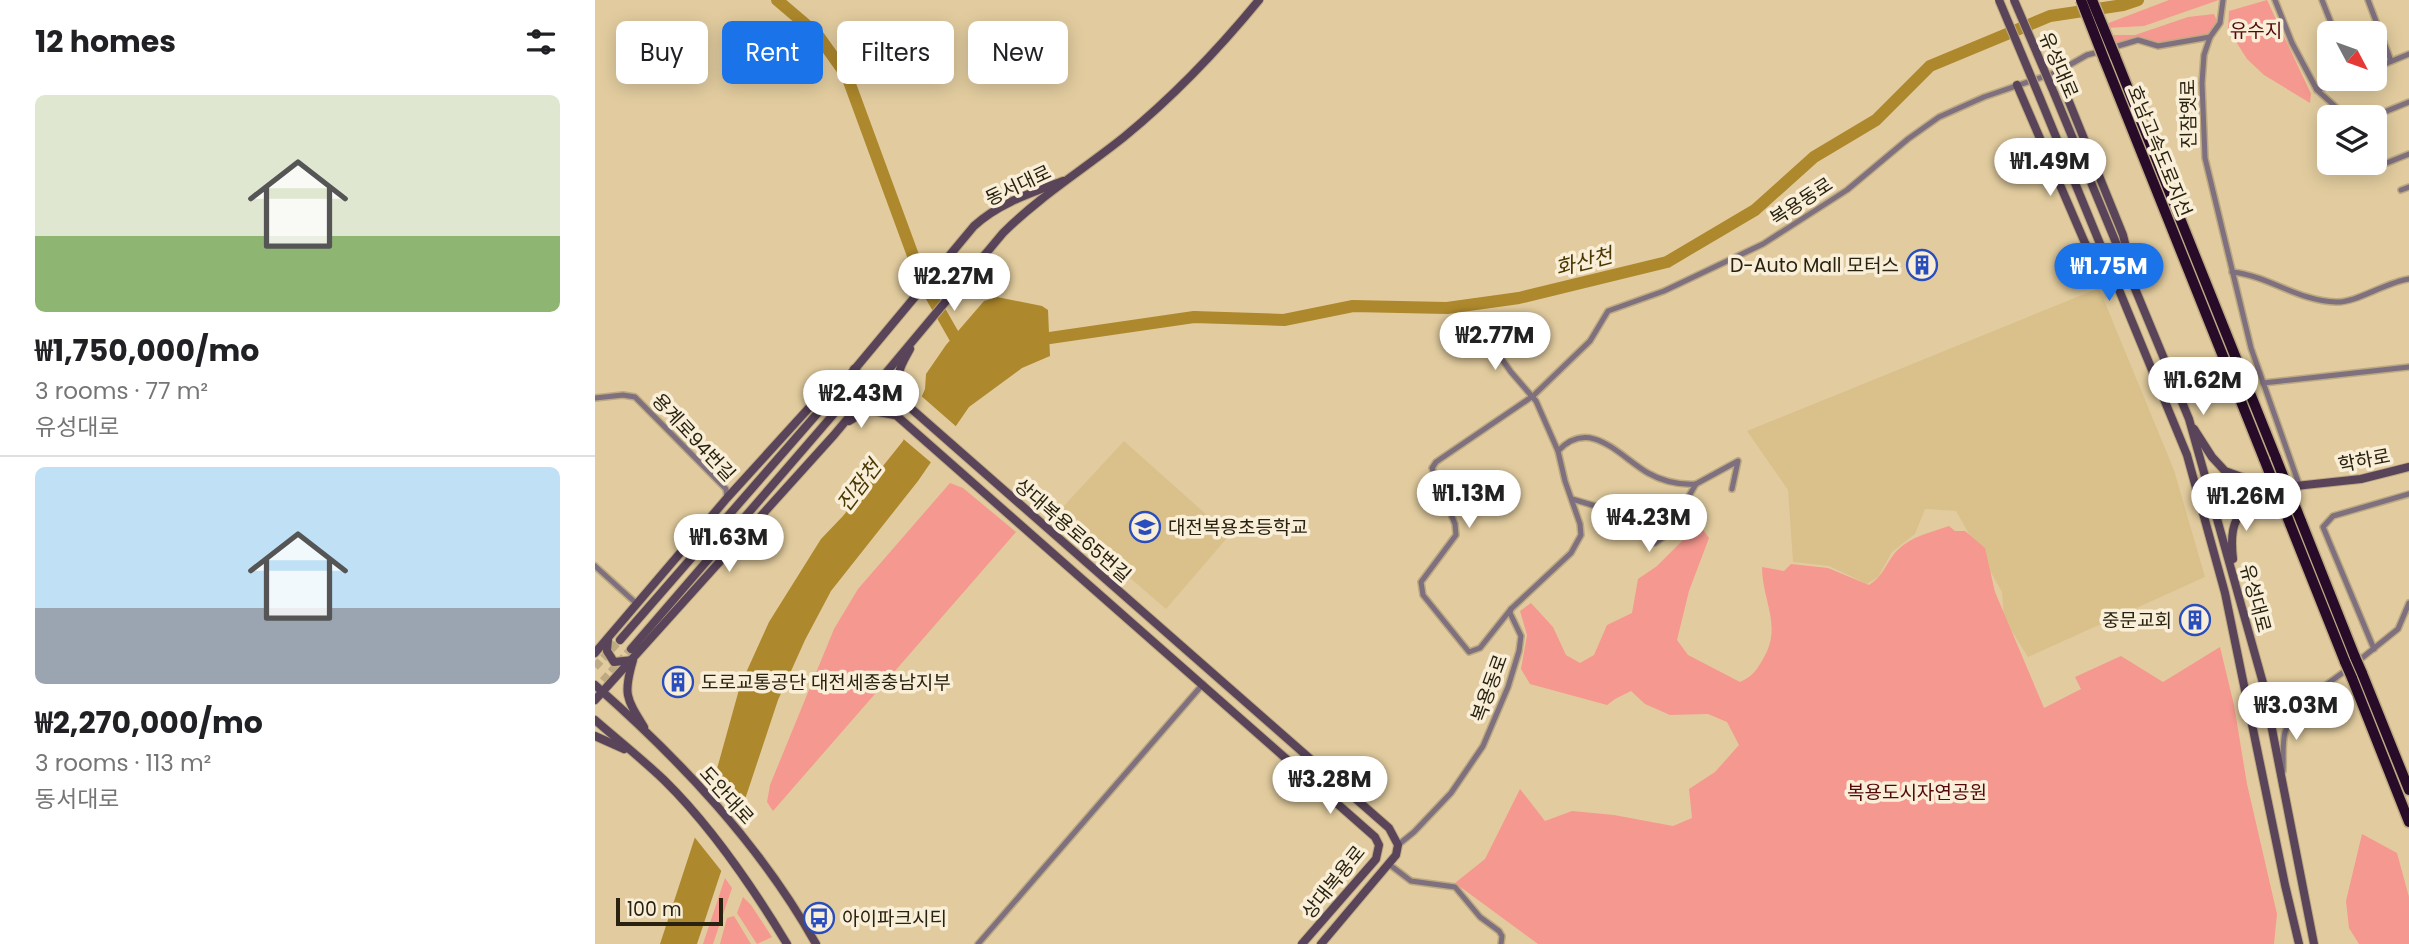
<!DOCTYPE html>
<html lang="en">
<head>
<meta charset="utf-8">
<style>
  :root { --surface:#fff; --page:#f6f6f6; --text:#202124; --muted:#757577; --line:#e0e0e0; --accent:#1a73e8 }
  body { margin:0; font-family:Poppins,"Noto Sans KR",sans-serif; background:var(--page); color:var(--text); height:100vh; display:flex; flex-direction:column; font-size:26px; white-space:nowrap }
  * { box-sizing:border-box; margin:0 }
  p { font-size:23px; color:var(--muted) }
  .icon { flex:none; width:38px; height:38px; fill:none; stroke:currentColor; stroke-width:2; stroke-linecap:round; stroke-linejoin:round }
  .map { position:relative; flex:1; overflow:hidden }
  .panel { display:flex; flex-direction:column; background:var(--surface); width:595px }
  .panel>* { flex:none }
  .guide { position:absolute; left:21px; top:21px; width:665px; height:63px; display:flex; gap:14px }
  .needle { width:46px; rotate:131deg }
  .buttons { position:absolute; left:1722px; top:21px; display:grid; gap:14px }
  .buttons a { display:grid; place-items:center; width:70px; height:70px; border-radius:10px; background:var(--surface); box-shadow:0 4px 18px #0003; font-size:35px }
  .scale { position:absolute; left:21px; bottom:18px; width:107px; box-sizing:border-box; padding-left:7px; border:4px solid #2a2210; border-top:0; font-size:19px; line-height:24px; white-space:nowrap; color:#2a2210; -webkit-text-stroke:5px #f9efd8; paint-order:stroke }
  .price { position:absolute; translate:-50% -60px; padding:0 16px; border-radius:24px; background:#fff; color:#222; font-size:23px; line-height:46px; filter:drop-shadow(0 2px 4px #0008) }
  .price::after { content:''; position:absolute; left:50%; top:42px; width:21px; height:16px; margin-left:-10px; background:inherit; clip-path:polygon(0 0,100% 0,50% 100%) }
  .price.selected { background:var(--accent); color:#fff }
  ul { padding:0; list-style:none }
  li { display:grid; align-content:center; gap:14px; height:371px; padding:0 35px }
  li+li { border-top:2px solid var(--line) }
  li span { display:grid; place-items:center; height:217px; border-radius:10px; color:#555 }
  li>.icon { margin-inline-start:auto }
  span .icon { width:126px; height:126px; fill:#fffc; stroke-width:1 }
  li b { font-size:30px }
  h2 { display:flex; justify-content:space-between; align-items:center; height:84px; padding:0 35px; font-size:30px }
  .chip { padding:0 24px; border-radius:10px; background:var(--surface); box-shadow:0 4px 18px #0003; font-size:24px; line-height:63px }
  .chip.selected { background:var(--accent); color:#fff }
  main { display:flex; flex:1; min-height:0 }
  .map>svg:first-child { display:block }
  .built { fill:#dac18c }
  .green { fill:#f5988f }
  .water { fill:#ad882c }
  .pier { fill:#e2cc9f }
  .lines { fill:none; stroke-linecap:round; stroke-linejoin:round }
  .river { stroke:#ad882c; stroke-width:12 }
  .secondary-tunnel { stroke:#bdaa82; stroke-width:8; stroke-dasharray:8 4; stroke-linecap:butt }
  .street-casing { stroke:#bdaa82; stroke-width:8 }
  .secondary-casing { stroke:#bdaa82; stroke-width:10 }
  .highway-casing { stroke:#bdaa82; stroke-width:13 }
  .street { stroke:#7f707f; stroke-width:5 }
  .secondary { stroke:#594459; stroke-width:8 }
  .highway { stroke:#270b28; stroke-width:10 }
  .secondary-bridge-casing { stroke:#bdaa82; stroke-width:10; stroke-linecap:butt }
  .highway-bridge-casing { stroke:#bdaa82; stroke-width:13; stroke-linecap:butt }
  .secondary-bridge { stroke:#594459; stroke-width:8 }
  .highway-bridge { stroke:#270b28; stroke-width:10 }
  .labels { text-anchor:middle; stroke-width:7; stroke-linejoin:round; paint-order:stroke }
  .park-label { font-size:19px; fill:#53090b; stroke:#f9efd8 }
  .street-label { font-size:19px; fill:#2a2210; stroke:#f9efd8 }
  .poi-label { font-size:19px; fill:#2a2210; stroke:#f9efd8; text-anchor:start }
  .water-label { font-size:21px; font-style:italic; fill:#493601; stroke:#f9efd8 }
</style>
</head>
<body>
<main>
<section class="panel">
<h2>12 homes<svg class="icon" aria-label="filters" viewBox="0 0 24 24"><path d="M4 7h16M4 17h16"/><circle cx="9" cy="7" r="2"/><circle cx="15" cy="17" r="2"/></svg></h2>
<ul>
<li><span style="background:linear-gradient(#dfe7d0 65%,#8fb573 0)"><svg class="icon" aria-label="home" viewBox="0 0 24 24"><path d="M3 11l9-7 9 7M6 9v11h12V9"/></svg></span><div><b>₩1,750,000/mo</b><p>3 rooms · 77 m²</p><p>유성대로</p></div></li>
<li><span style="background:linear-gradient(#bfe0f5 65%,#9aa5b1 0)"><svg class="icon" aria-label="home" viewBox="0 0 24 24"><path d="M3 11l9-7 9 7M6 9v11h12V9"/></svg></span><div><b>₩2,270,000/mo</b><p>3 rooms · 113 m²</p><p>동서대로</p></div></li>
</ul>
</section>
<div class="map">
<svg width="1814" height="944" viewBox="0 0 1814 944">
  <rect width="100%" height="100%" fill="#e2cc9f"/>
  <!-- built -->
  <g class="built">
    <path d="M1504,288L1579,470L1610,577L1433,657L1409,619L1407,592L1361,511L1330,509L1320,534L1297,552L1283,577L1272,584L1234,566L1198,562L1193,490L1152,431Z"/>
    <path d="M529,441L632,533V538L571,609L468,520L466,509Z"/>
  </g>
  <!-- green -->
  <g class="green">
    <path d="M1574,0H1624L1549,26L1512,28L1511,24Z"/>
    <path d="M1672,0L1716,94L1715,103L1669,75L1652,59L1633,29L1634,11Z"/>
    <path d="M1619,14L1622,21L1614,34L1563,43L1546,38L1519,44L1515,35H1540L1593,17Z"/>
    <path d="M355,483L368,488L421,532L178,811L172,802L175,785L239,629L263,589Z"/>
    <path d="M1104,524L1114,538L1094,591L1082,640L1093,655L1145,682C1158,676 1161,671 1168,659C1188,626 1167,601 1167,567L1189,571L1196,564L1233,568L1274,585C1287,577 1290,566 1299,554C1313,537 1334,533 1354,526L1360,531H1370L1390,548L1400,592L1449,708L1486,689L1480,677L1526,656L1568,682L1625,647L1639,705L1652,784L1682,914L1679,944H943L860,883L890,859L925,789L950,821L977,811L1019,815L1078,826L1097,818L1094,789L1120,772L1144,745L1132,722L1113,714L1075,715L1050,704L1036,691L1020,699L1012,705L935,684L926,669L932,635L925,611L936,603L958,627L971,655L985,663L999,655L1012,625L1037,613L1043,579L1062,566Z"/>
    <path d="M1767,834L1802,853L1814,897V944H1764L1754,928L1751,901Z"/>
    <path d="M130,878L137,888L118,944H108Z"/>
    <path d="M148,897L156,905L177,937L162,944L142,913Z"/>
    <path d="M139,916L156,944H125L132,918Z"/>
  </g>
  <!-- water -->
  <path class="water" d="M402,297L447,306L453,310L455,356L427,368L374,407L323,481L236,591L210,640L183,700L102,944H65L120,776L145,686L174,622L226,539L248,516L308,441L330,389L331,374L351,345L389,301Z"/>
  <!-- pier -->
  <g class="pier">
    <path d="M324,394L364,429L339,465L306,437Z"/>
    <path d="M117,774L149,811L128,873L97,834Z"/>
  </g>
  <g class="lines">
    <!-- river -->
    <g class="river">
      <path d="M182,0L222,34L252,76L327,280L367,350"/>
      <path d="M441,340L599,317L689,320L758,306L852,308L924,298L1072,262L1160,210L1219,157L1281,120L1335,66L1455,16L1528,5L1543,0"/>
    </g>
    <!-- secondary-tunnel -->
    <g class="secondary-tunnel">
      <path d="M0,667L25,640"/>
      <path d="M0,690L36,649"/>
    </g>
    <!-- street casing -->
    <g class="street-casing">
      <g id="street">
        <path d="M1628,0L1625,23L1615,37L1609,55L1607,83L1610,158L1656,348L1705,487"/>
        <path d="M1680,0L1697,43L1722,90L1752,117"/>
        <path d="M1727,0L1740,33"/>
        <path d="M1773,0L1796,61"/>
        <path d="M1516,48L1543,40L1563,46L1615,37"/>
        <path d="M1780,68L1814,54"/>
        <path d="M1722,90L1752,79"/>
        <path d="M1777,117L1814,102"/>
        <path d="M1780,152L1789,164L1814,154"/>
        <path d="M1806,190L1814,187"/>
        <path d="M1637,272C1674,276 1703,301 1741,302C1761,303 1791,282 1814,279"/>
        <path d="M1668,383L1814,367"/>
        <path d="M0,398L28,395L40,397L131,489L132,498"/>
        <path d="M963,451C995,417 1024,456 1053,473C1067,481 1084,485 1101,484L1143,461L1137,489"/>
        <path d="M977,499L1004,507L1024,517L1060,543L1070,536L1101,484"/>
        <path d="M0,566L42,604"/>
        <path d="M916,609L885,648L874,652L828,595L826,582L861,535L860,524L837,468L841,462L938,396L995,341L1013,311L1069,291L1168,244L1252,190L1313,139L1344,117L1389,97L1462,72L1492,55L1507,51"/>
        <path d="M1779,649L1728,527L1738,516L1814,494"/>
        <path d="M1762,662L1803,629L1814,603"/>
        <path d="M1676,705L1679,714L1686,718L1754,668"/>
        <path d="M1688,771C1689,744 1684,731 1704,709"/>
        <path d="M803,845L819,832L856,793L888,746L913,687L924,651L926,636L915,613L916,609L976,553L986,535L985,524L970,481L963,451L941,401L916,372L886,330"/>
        <path d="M795,865L816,881L860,887L885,917L904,931L907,936L906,944"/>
        <path d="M383,944L608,684"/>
      </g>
    </g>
    <!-- secondary casing -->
    <g class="secondary-casing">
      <g id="secondary">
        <path d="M1462,72L1528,235L1536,268"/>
        <path d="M1422,85L1490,243L1501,262L1518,283"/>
        <path d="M1459,93L1594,419L1668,683L1719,944"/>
        <path d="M1445,98L1592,455L1630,593L1690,885L1704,944"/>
        <path d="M259,369L271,381L294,409L780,837L784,845L781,859L707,944"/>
        <path d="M278,382L303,397L794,828L803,845L801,855L726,944"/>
        <path d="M311,404C310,397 307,394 305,388C300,373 308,362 315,349"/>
        <path d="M254,421L272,410L300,415"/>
        <path d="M1599,429L1617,457L1630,471L1674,487"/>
        <path d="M1612,499L1626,494L1766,479L1814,467"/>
        <path d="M1638,559C1633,515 1645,513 1677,488"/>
        <path d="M13,640L12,651L19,662L38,660C28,694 31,698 49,727"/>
        <path d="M25,640L234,400L379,226C404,203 436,193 468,181"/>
        <path d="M36,649L243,409L275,379"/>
        <path d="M0,653L132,498L233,387L250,375"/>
        <path d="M0,685C85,760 165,844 221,944"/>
        <path d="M0,700L239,435L408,233C444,197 489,169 529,137C579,96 623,50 664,0"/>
        <path d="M0,720C23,740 47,759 69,780C117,827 157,886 192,944"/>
        <path d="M0,736L29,749"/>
      </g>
    </g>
    <!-- highway casing -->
    <g class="highway-casing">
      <g id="highway">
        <path d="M1520,56L1681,458"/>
        <path d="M1509,59L1669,459"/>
        <path d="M1706,521L1760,657"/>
        <path d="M1695,524L1750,662"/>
        <path d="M1767,673L1814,790"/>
        <path d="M1757,678L1814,822"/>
      </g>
    </g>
    <!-- street -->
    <use href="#street" class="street"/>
    <!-- secondary -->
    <use href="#secondary" class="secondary"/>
    <!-- highway -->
    <use href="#highway" class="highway"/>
    <!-- secondary-bridge casing -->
    <g class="secondary-bridge-casing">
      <g id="secondary-bridge">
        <path d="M1404,0L1445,98"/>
        <path d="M1419,0L1459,93"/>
      </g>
    </g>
    <!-- highway-bridge casing -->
    <g class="highway-bridge-casing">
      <g id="highway-bridge">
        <path d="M1486,0L1509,59"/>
        <path d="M1497,0L1520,56"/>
        <path d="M1681,458L1706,521"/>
        <path d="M1669,459L1695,524"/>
        <path d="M1760,657L1767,673"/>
        <path d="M1750,662L1757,678"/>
      </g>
    </g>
    <!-- secondary-bridge -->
    <use href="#secondary-bridge" class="secondary-bridge"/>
    <!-- highway-bridge -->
    <use href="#highway-bridge" class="highway-bridge"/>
  </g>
  <!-- icons -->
  <defs>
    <g id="building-ring" transform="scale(1.575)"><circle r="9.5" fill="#f9efd8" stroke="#294dbc" stroke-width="1.5"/><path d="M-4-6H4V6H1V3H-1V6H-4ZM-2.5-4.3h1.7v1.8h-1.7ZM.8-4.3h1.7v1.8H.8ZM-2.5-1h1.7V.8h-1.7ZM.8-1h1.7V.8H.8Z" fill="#294dbc"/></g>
    <g id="school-ring" transform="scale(1.575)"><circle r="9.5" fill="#f9efd8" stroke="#294dbc" stroke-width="1.5"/><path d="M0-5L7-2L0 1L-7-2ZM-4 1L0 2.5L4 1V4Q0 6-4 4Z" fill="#294dbc"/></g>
    <g id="bus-ring" transform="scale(1.575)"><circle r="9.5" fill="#f9efd8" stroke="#294dbc" stroke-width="1.5"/><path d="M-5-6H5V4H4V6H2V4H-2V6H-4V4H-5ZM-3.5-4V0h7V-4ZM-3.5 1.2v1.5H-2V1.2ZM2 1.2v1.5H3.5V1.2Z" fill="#294dbc"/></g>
  </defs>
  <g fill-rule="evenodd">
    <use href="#building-ring" x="1327" y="265"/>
    <use href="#school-ring" x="550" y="527"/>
    <use href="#building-ring" x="1600" y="620"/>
    <use href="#building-ring" x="83" y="682"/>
    <use href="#bus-ring" x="224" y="918"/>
  </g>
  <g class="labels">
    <!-- park labels -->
    <g class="park-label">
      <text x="1661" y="37">유수지</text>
      <text x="1322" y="799">복용도시자연공원</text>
    </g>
    <!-- street labels -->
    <g class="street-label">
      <text transform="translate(1464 65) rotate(67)" y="7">유성대로</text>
      <text transform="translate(1593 114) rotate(-91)" y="7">진잠옛로</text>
      <text transform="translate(1565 151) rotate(68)" y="7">호남고속도로지선</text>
      <text transform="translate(423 185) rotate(-25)" y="7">동서대로</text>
      <text transform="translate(1206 201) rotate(-33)" y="7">복용동로</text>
      <text transform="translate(99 437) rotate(47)" y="7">용계로94번길</text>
      <text transform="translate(1769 460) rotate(-11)" y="7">학하로</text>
      <text transform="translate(478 530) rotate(41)" y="7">상대복용로65번길</text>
      <text transform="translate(1661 598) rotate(75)" y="7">유성대로</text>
      <text transform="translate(894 688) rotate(-70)" y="7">복용동로</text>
      <text transform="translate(132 795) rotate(48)" y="7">도안대로</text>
      <text transform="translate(738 882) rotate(-51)" y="7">상대복용로</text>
    </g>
    <!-- poi labels -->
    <g class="poi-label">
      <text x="1304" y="272" text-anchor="end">D-Auto Mall 모터스</text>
      <text x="573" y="534">대전복용초등학교</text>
      <text x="1577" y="627" text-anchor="end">중문교회</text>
      <text x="106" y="689">도로교통공단 대전세종충남지부</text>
      <text x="247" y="925">아이파크시티</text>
    </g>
    <!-- water labels -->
    <g class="water-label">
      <text transform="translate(989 262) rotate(-14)" y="7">화산천</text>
      <text transform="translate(264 486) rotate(-53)" y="7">진잠천</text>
    </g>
  </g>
</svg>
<div class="buttons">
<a><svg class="needle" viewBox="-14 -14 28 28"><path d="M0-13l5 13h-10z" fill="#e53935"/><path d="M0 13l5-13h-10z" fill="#757577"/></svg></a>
<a><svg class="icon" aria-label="layers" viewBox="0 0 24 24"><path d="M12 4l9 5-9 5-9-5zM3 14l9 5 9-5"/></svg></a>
</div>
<div class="scale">100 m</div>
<b class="price" style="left:1455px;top:198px">₩1.49M</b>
<b class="price selected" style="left:1514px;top:303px">₩1.75M</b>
<b class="price" style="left:359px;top:313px">₩2.27M</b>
<b class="price" style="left:900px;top:372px">₩2.77M</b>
<b class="price" style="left:1608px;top:417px">₩1.62M</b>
<b class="price" style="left:266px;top:430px">₩2.43M</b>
<b class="price" style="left:874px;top:530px">₩1.13M</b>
<b class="price" style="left:1651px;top:533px">₩1.26M</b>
<b class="price" style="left:1054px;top:554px">₩4.23M</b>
<b class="price" style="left:134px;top:574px">₩1.63M</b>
<b class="price" style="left:1701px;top:742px">₩3.03M</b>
<b class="price" style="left:735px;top:816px">₩3.28M</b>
<div class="guide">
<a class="chip">Buy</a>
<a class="chip selected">Rent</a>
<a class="chip">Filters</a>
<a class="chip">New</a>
</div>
</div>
</main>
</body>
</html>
